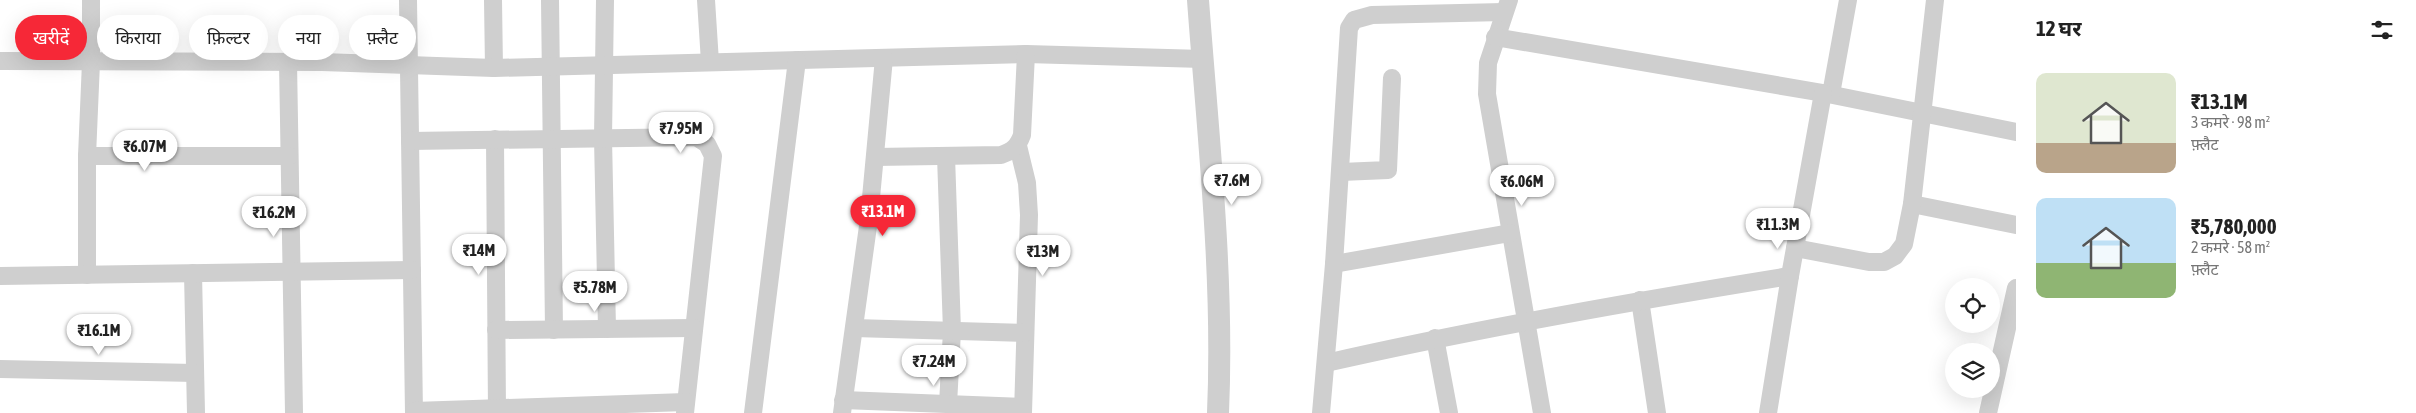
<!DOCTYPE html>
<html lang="hi">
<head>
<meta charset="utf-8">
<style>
  :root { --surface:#fff; --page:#f6f6f6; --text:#222; --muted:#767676; --accent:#f62837 }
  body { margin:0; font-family:"Asap Condensed","Noto Sans Devanagari",sans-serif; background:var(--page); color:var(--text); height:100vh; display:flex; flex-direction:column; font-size:19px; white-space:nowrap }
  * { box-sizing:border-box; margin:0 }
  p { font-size:16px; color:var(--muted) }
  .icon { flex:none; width:28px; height:28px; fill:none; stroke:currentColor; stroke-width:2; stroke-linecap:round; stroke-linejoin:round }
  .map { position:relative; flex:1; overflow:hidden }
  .side { display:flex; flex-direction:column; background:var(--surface); width:400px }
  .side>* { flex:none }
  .guide { position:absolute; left:15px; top:15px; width:475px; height:45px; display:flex; gap:10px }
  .controls { position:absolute; left:1945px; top:278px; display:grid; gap:10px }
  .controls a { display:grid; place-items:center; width:55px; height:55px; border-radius:50%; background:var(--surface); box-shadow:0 5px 20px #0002; font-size:25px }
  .price { position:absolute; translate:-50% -42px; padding:0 11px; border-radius:18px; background:#fff; color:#222; font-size:16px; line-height:32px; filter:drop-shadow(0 1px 2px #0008) }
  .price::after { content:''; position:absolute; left:50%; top:30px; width:15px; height:11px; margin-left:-8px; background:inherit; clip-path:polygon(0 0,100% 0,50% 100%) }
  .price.current { background:var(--accent); color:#fff }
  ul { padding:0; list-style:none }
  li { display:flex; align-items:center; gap:15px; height:125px; padding:0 20px }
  li span { display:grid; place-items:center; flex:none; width:140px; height:100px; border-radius:10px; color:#555 }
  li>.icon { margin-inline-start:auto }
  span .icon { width:60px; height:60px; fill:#fffc; stroke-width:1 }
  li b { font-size:21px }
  h2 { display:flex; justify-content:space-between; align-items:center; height:60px; padding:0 20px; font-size:21px }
  .chip { padding:0 18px; border-radius:22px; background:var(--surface); box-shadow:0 5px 20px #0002; font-size:18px; line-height:45px }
  .chip.current { background:var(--accent); color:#fff }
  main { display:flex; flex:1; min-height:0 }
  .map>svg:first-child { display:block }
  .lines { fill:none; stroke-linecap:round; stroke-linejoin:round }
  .minor { stroke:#cfcfcf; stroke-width:18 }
  .tertiary { stroke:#cfcfcf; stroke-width:22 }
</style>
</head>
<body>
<main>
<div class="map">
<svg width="2016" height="413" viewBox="0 0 2016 413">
  <rect width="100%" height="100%" fill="#fff"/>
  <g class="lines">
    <!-- minor -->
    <g class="minor">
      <path d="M408,0L414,413"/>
      <path d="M493,0L494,68"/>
      <path d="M550,0L554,330"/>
      <path d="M605,0L603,138L607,329"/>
      <path d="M706,0L710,62"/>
      <path d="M1509,0L1488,63L1487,94L1542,413"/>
      <path d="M1495,37L1823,93L2016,132"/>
      <path d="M0,61L322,62L494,68L1026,54L1203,59"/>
      <path d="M288,62L294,413"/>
      <path d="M1831,94L1848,0"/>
      <path d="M495,139L497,413"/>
      <path d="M410,141L696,137L707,144L713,156L685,413"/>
      <path d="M1018,146L1027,183L1029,215L1023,413"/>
      <path d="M87,156L91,62V0"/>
      <path d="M946,156L952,331L948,404"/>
      <path d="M875,157L1001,155C1013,151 1018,146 1022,135L1026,54"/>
      <path d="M1341,172L1388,170L1392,78"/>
      <path d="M1912,204L2016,225"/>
      <path d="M1795,248L1869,262H1884L1895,256L1904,244L1912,204L1935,0"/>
      <path d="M1334,264L1510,233"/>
      <path d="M193,273L196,413"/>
      <path d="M87,275V156H289"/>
      <path d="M0,276L412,270"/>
      <path d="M1640,300L1657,413"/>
      <path d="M854,328L1025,333"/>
      <path d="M496,330L694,328"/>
      <path d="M1435,338L1449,413"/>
      <path d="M1326,363C1480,328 1634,301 1790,276"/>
      <path d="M0,369L195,373"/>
      <path d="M843,400L1023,407"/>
      <path d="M414,411L686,402"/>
      <path d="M753,413L797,60"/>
      <path d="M842,413L869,219L884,58"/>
      <path d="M1321,413L1334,264L1349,28L1354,20L1372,15L1504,12"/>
      <path d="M1768,413L1790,276L1823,93"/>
      <path d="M1988,413L2016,288"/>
    </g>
    <!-- tertiary -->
    <path class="tertiary" d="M1198,0C1208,137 1224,276 1218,413"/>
  </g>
</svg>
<div class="controls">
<a><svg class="icon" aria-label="locate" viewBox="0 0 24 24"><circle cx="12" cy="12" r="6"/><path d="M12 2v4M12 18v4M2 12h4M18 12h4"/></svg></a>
<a><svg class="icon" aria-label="layers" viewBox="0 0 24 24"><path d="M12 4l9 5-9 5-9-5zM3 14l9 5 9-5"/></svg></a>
</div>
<b class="price" style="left:681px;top:154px">₹7.95M</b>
<b class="price" style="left:145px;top:172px">₹6.07M</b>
<b class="price" style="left:1232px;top:206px">₹7.6M</b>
<b class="price" style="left:1522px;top:207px">₹6.06M</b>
<b class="price current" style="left:883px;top:237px">₹13.1M</b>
<b class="price" style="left:274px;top:238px">₹16.2M</b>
<b class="price" style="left:1778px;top:250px">₹11.3M</b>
<b class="price" style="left:479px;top:276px">₹14M</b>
<b class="price" style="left:1043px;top:277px">₹13M</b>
<b class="price" style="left:595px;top:313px">₹5.78M</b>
<b class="price" style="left:99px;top:356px">₹16.1M</b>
<b class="price" style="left:934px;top:387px">₹7.24M</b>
<div class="guide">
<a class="chip current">खरीदें</a>
<a class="chip">किराया</a>
<a class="chip">फ़िल्टर</a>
<a class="chip">नया</a>
<a class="chip">फ़्लैट</a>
</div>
</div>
<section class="side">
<h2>12 घर<svg class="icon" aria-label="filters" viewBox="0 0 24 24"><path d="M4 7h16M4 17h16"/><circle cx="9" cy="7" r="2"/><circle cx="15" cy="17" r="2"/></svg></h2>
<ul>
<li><span style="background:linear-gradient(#dfe7d0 70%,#b9a48a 0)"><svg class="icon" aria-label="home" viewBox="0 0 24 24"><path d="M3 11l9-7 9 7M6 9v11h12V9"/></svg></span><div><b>₹13.1M</b><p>3 कमरे · 98 m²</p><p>फ़्लैट</p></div></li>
<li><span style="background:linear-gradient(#bfe0f5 65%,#8fb573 0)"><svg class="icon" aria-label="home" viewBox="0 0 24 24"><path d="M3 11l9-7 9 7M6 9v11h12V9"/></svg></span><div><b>₹5,780,000</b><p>2 कमरे · 58 m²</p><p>फ़्लैट</p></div></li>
</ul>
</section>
</main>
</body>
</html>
